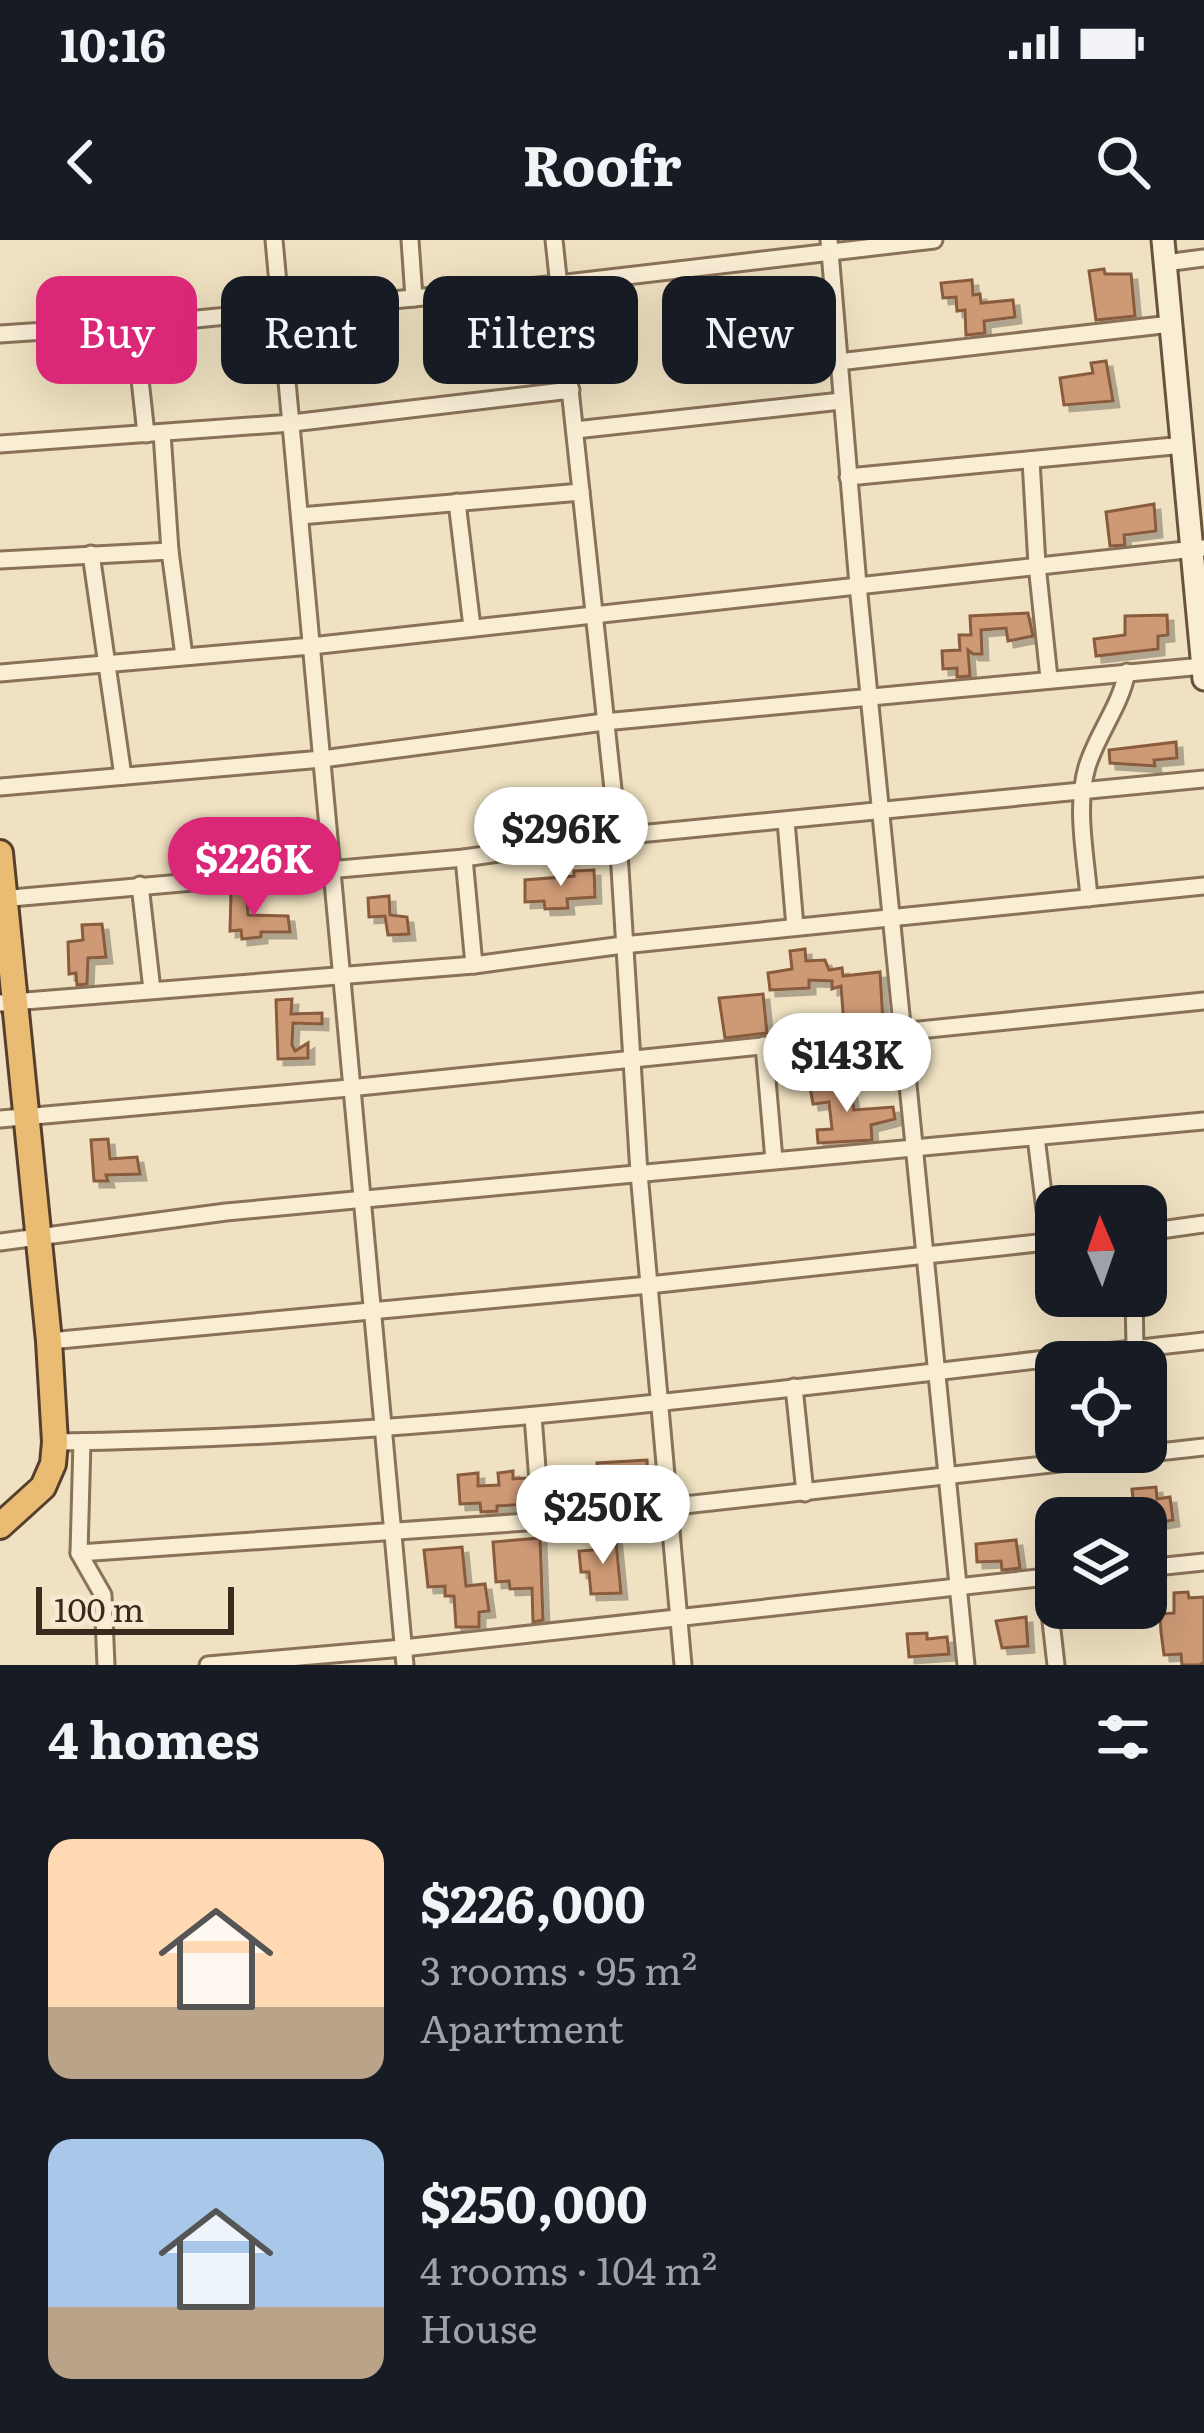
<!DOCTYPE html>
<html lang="en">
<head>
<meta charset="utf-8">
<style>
  :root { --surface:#171b24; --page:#20242c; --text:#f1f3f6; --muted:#9ea1a6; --accent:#db2777 }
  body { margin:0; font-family:Literata,serif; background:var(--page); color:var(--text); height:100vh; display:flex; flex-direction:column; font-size:45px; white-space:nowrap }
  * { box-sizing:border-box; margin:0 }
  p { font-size:39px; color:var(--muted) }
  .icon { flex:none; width:66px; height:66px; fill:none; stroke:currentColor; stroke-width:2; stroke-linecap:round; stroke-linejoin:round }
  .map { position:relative; height:1425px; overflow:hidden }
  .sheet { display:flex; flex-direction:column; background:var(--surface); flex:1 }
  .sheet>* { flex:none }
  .guide { position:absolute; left:36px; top:36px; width:1134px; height:108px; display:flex; gap:24px }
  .needle { width:78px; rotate:358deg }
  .tools { position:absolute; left:1035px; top:945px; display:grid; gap:24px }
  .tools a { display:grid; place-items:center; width:132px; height:132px; border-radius:24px; background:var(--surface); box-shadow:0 12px 48px #0002; font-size:60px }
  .scale { position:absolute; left:36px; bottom:30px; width:198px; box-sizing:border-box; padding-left:12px; border:6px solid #382a1d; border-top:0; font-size:33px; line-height:42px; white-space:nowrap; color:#382a1d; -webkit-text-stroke:9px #f6ebd1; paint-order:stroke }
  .price { position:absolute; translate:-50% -102px; padding:0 27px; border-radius:42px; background:#fff; color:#222; font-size:39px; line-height:78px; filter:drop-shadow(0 3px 6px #0008) }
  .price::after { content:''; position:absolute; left:50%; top:72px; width:36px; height:27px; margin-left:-18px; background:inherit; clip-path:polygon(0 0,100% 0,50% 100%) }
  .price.active { background:var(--accent); color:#fff }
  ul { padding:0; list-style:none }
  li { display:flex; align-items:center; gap:36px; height:300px; padding:0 48px }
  li span { display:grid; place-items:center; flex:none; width:336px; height:240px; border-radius:24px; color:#555 }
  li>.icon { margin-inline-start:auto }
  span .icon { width:144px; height:144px; fill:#fffc; stroke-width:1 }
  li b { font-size:51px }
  h2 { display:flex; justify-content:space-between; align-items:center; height:144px; padding:0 48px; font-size:51px }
  .tag { padding:0 42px; border-radius:24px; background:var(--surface); box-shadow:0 12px 48px #0002; font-size:42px; line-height:108px }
  .tag.active { background:var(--accent); color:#fff }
  .status { display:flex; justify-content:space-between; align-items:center; height:84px; padding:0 60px; background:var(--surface); direction:ltr }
  .status svg { height:33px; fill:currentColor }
  header { display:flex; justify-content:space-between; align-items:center; height:156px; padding:0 48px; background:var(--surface); font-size:54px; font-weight:700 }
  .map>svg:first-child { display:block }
  .building { fill:#ce9a76; stroke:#885b3d; stroke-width:3; filter:url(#shadow) }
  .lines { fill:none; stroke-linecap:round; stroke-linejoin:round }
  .minor-casing { stroke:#897258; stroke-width:21 }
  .secondary-casing { stroke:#6a533b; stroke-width:27 }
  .trunk-casing { stroke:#56402d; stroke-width:30 }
  .minor { stroke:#f9eed4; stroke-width:15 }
  .secondary { stroke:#f9eed4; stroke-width:21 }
  .trunk { stroke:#eabc73; stroke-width:24 }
</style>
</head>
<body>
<div class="status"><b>10:16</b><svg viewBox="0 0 49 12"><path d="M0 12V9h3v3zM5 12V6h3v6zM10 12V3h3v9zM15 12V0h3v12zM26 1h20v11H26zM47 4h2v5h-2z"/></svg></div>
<header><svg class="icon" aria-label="back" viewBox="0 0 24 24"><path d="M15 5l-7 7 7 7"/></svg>Roofr<svg class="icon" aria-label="search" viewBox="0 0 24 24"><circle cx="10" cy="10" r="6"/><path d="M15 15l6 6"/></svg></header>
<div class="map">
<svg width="1204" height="1425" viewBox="0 0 1204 1425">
  <defs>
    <filter id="shadow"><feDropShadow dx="6" dy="6" stdDeviation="0" flood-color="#0004"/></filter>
  </defs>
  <rect width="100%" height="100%" fill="#efe1c1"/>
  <!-- building -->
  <g class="building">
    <path d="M1104,29L1105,34H1131L1135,76L1096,80L1089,31Z"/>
    <path d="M972,40L973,55L980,54L981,63L1013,60L1015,77L984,81L985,93L966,95L965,70L957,71L956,57L943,58L941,43Z"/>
    <path d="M1106,121L1113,161L1064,165L1060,138L1093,133L1091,123Z"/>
    <path d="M1154,264L1156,291L1124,295L1125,305L1110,306L1106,272Z"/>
    <path d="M1028,373L1033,396L1008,401L1006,388L981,390L982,414H973L968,410L970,436L957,437V428L943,429L942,411L960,410L959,395H971L970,376Z"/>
    <path d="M1167,375L1168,395L1158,396V409L1096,416L1094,399L1125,395V376Z"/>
    <path d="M1176,502L1177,518L1154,520L1155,526L1110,523L1109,510Z"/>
    <path d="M594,630L595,657L567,659L568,668L545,669L544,661L525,662V640L574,636V631Z"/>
    <path d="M246,651L248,675L288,676L290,692H261V697L242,699L241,690L230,691L231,652Z"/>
    <path d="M389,656L390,675L407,677L409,694L388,695L385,676L369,677L368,658Z"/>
    <path d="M102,684L106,717L88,718L87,744L77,745L76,733L69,734L68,702L83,700L82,685Z"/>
    <path d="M805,709L806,721L825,720L829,730L842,728L843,736L880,732L883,782L844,785L841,746L832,749V741L809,740V748L770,750L768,733L792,729L790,711Z"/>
    <path d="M763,754L767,793L725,798L719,758Z"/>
    <path d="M292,759L291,774L322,773V784L293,783L292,805L295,811L308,803V818L278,819L276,760Z"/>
    <path d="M849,841L854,870L893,867L895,879L871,885L872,900L818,903L817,890L832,889L829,862L813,864L810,847Z"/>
    <path d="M108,899L110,919L137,917L140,934L106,935L108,941H94L91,900Z"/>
    <path d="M647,1220L649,1257L607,1262V1258L599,1259L597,1223Z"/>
    <path d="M513,1231V1239L526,1238L527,1264L497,1266V1271L481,1272L480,1263L460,1264L458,1235L478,1233V1246L499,1245L498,1233Z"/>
    <path d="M1156,1247L1157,1259L1170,1257L1173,1280L1157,1283V1278H1135L1132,1249Z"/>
    <path d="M603,1292H615L621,1353L591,1354L589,1332H581L579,1311L604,1309Z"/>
    <path d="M540,1298L543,1380L533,1382L532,1348L510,1349L509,1341L496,1342L493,1302Z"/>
    <path d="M1016,1300L1020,1328L1002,1330L1001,1321L977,1322L976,1304Z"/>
    <path d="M462,1307L466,1346L485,1344L489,1371L479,1372V1387H456L454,1356H445V1346L428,1347L424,1310Z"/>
    <path d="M1188,1352L1189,1358L1204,1357V1423L1199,1425H1182L1181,1414L1164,1415L1161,1392L1160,1374L1174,1373V1353Z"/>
    <path d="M1026,1377L1028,1406L1002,1408L996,1381Z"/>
    <path d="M927,1393V1399L947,1397L949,1414L909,1417L907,1394Z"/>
  </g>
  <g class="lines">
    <!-- minor casing -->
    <g class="minor-casing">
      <g id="minor">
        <path d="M274,0L405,1425"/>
        <path d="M410,0L414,58"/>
        <path d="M554,0L618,596L639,933L683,1425"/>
        <path d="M829,0L858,345L966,1425"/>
        <path d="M1165,23L1204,18"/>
        <path d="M134,85L146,194"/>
        <path d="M0,94L134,85L558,44L934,0"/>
        <path d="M838,122L1171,84"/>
        <path d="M575,190L841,161"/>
        <path d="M162,193L170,311L184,416"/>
        <path d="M0,204L292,183L571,150"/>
        <path d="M1031,220L1037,325L1049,438"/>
        <path d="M848,237L1184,205"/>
        <path d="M457,262L472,387"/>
        <path d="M300,276L581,252"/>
        <path d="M91,314L123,536"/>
        <path d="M0,320L170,311"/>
        <path d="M0,433L311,406L1204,308"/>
        <path d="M0,547L322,519L604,482L1203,426"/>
        <path d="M786,581L795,687"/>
        <path d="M464,618L474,725"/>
        <path d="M140,645L152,750"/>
        <path d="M1089,658C1086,617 1075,568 1087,527C1097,494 1120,467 1127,432"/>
        <path d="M0,659L464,618L618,596L1204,539"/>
        <path d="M0,763L474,725L623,705L1204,646"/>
        <path d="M764,805L774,920"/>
        <path d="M0,879L349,848L1204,761"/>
        <path d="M1036,897L1049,1002"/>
        <path d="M1146,992L1204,984"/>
        <path d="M0,1002L226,972L1204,881"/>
        <path d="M1134,1056L1135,1108"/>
        <path d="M49,1101L649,1045L1056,1001"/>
        <path d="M1053,1118L1056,1151"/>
        <path d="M794,1147L805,1253"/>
        <path d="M533,1176L541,1281"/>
        <path d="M55,1202C440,1198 822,1143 1204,1101"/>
        <path d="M82,1202L79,1313L103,1355L106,1425"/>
        <path d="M79,1313L541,1281L1204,1207"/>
        <path d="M1146,1328L1204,1322"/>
        <path d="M1046,1337L1056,1425"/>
        <path d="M208,1425L403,1408L1056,1336"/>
      </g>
    </g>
    <!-- secondary casing -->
    <g class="secondary-casing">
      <path id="secondary" d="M1163,0L1204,439"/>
    </g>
    <!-- trunk casing -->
    <g class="trunk-casing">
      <path id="trunk" d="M0,613L49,1101L55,1202L53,1224L43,1247L0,1286"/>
    </g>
    <!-- minor -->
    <use href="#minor" class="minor"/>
    <!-- secondary -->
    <use href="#secondary" class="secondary"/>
    <!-- trunk -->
    <use href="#trunk" class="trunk"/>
  </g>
</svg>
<div class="tools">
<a><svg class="needle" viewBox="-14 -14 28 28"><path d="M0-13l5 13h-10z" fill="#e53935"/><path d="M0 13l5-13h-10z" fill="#9ea1a6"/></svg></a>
<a><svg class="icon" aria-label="locate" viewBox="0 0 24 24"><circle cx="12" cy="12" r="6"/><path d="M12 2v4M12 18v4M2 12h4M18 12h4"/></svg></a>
<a><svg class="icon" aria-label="layers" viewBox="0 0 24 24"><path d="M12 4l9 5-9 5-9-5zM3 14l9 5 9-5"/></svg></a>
</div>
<div class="scale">100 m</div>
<b class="price" style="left:561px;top:649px">$296K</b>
<b class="price active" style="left:254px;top:679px">$226K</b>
<b class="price" style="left:847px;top:875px">$143K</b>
<b class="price" style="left:603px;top:1327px">$250K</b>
<div class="guide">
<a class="tag active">Buy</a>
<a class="tag">Rent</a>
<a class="tag">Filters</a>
<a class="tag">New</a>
</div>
</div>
<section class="sheet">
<h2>4 homes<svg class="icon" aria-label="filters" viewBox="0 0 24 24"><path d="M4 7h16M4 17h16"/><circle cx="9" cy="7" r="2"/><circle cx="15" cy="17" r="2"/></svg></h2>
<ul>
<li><span style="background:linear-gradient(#ffd9b3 70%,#b9a48a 0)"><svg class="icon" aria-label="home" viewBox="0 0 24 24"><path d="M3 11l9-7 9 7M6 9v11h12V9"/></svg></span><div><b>$226,000</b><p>3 rooms · 95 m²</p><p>Apartment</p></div></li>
<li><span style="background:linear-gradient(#a9c7e8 70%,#b9a48a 0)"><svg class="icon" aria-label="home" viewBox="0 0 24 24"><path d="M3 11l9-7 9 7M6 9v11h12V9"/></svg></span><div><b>$250,000</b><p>4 rooms · 104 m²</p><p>House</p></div></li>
</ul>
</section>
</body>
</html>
